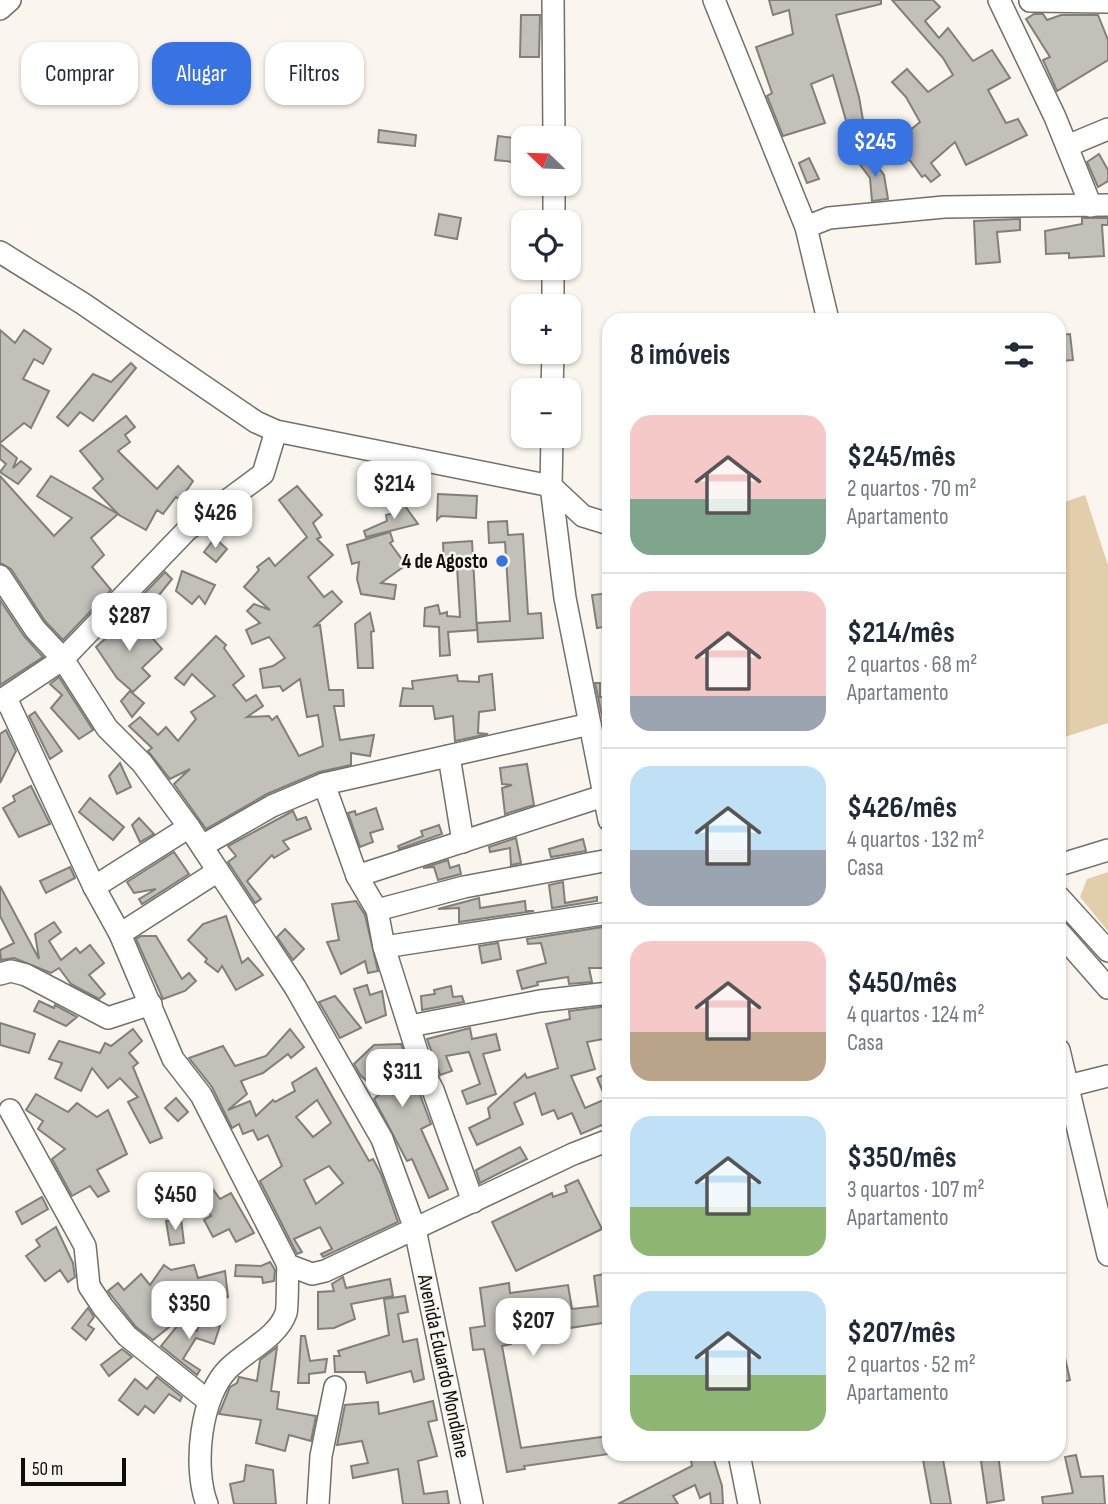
<!DOCTYPE html>
<html lang="pt">
<head>
<meta charset="utf-8">
<style>
  :root { --surface:#fff; --page:#f6f6f7; --text:#1f2937; --muted:#747a83; --line:#e0e1e3; --accent:#3773e2 }
  body { margin:0; font-family:"Sofia Sans Condensed",sans-serif; background:var(--page); color:var(--text); height:100vh; display:flex; flex-direction:column; font-size:26px; white-space:nowrap }
  * { box-sizing:border-box; margin:0 }
  p { font-size:23px; color:var(--muted) }
  .icon { flex:none; width:38px; height:38px; fill:none; stroke:currentColor; stroke-width:2; stroke-linecap:round; stroke-linejoin:round }
  .map { position:relative; flex:1; overflow:hidden }
  .details { position:absolute; left:602px; top:313px; width:464px; height:1148px; display:flex; flex-direction:column; background:var(--surface); border-radius:21px; box-shadow:0 2px 5px #0004 }
  .details>* { flex:none }
  .guide { position:absolute; left:21px; top:42px; width:476px; height:63px; display:flex; gap:14px }
  .needle { width:46px; rotate:293deg }
  .tools { position:absolute; left:511px; top:126px; display:grid; gap:14px }
  .tools a { display:grid; place-items:center; width:70px; height:70px; border-radius:14px; background:var(--surface); box-shadow:0 2px 5px #0004; font-size:35px }
  .scale { position:absolute; left:21px; bottom:18px; width:105px; box-sizing:border-box; padding-left:7px; border:4px solid #0f0e0c; border-top:0; font-size:19px; line-height:24px; white-space:nowrap; color:#0f0e0c; -webkit-text-stroke:5px #faf6ef; paint-order:stroke }
  .price { position:absolute; translate:-50% -60px; padding:0 16px; border-radius:14px; background:#fff; color:#222; font-size:23px; line-height:46px; filter:drop-shadow(0 2px 4px #0008) }
  .price::after { content:''; position:absolute; left:50%; top:42px; width:21px; height:16px; margin-left:-10px; background:inherit; clip-path:polygon(0 0,100% 0,50% 100%) }
  .price.on { background:var(--accent); color:#fff }
  ul { padding:0; list-style:none }
  li { display:flex; align-items:center; gap:21px; height:175px; padding:0 28px }
  li+li { border-top:2px solid var(--line) }
  li span { display:grid; place-items:center; flex:none; width:196px; height:140px; border-radius:21px; color:#555 }
  li>.icon { margin-inline-start:auto }
  span .icon { width:84px; height:84px; fill:#fffc; stroke-width:1 }
  li b { font-size:30px }
  h2 { display:flex; justify-content:space-between; align-items:center; height:84px; padding:0 28px; font-size:30px }
  .tag { padding:0 24px; border-radius:21px; background:var(--surface); box-shadow:0 2px 5px #0004; font-size:24px; line-height:63px }
  .tag.on { background:var(--accent); color:#fff }
  .map>svg:first-child { display:block }
  .green { fill:#e3ceab }
  .building { fill:#c3bfb9; stroke:#827f79; stroke-width:2; fill-rule:evenodd }
  .lines { fill:none; stroke-linecap:round; stroke-linejoin:round }
  .minor-casing { stroke:#73706a; stroke-width:24 }
  .minor { stroke:#fff; stroke-width:21 }
  .poi-dot { fill:#3773e2; stroke:#faf6ef; stroke-width:2.5 }
  .labels { text-anchor:middle; stroke-width:5; stroke-linejoin:round; paint-order:stroke }
  .poi-label { font-size:21px; font-weight:bold; fill:#0f0e0c; stroke:#faf6ef; text-anchor:end }
  .street-label { font-size:21px; fill:#0f0e0c; stroke:#faf6ef }
</style>
</head>
<body>
<div class="map">
<svg width="1108" height="1504" viewBox="0 0 1108 1504">
  <rect width="100%" height="100%" fill="#faf6ef"/>
  <!-- green -->
  <g class="green">
    <path d="M1085,495L1108,565V723L1059,739V504Z"/>
    <path d="M1108,872V931L1080,897L1087,879Z"/>
  </g>
  <!-- building -->
  <g class="building">
    <path d="M769,0H881V4L836,15L859,97L863,120L847,124L833,75L811,84L825,123L783,136L767,96L772,93L756,47L793,34L789,10L773,15Z"/>
    <path d="M892,0H933L940,7L925,21L939,38L948,28L973,61L992,50L1010,78L988,90L1006,123L1018,119L1027,135L966,165L955,142L931,163L940,175L931,182L925,175L922,177L906,155L902,159L891,146L920,122L906,97L892,82L907,69L928,92L953,75L943,58Z"/>
    <path d="M1034,14H1043L1047,20L1061,15H1098L1108,40V60L1057,91L1043,60L1050,57L1026,19Z"/>
    <path d="M521,15H540L539,57H520Z"/>
    <path d="M379,130L416,135L415,146L378,142Z"/>
    <path d="M498,136L523,139V163L495,160Z"/>
    <path d="M1099,154L1108,170V181L1098,187L1087,162Z"/>
    <path d="M869,155L884,175L888,199L872,201L870,178L858,162Z"/>
    <path d="M809,158L819,179L807,183L799,163Z"/>
    <path d="M439,214L461,218L457,239L435,235Z"/>
    <path d="M1082,218H1108V225H1102L1104,256L1069,258V253L1046,254L1045,231L1082,224Z"/>
    <path d="M1020,219V230L997,232L1000,262L976,264L974,221Z"/>
    <path d="M0,330L15,343L24,330L51,349L43,364L34,359L23,379L49,391L31,428L24,423L0,443Z"/>
    <path d="M1070,334L1073,360L1059,361V335Z"/>
    <path d="M131,363L136,368L93,421L80,412L68,426L57,417L93,374L111,382Z"/>
    <path d="M126,416L135,427L125,435L130,442L118,451L157,489L178,466L193,481L180,500L176,497L163,514L157,510L146,530L119,515L93,488L103,479L80,451Z"/>
    <path d="M0,444L17,458L13,468L21,461L31,469L18,484L0,472L6,464L0,459Z"/>
    <path d="M0,476L54,536L72,518L37,496L51,476L118,514L91,538L104,555L92,567L111,590L63,640L45,621L11,569L0,563Z"/>
    <path d="M297,486L322,515L313,523L321,537L317,539L333,555L308,577L324,597L332,591L342,602L315,626L320,625L329,690H343L344,706H334L340,740L374,735L370,756L351,753V765L319,772L267,794L206,829L174,784L190,769L170,779L148,751L152,748L129,726L140,717L158,735L166,727L178,741L196,719L191,712L215,696L192,674L184,685L175,678L216,636L226,645L224,648L244,676L233,685L246,701L256,695L263,706L247,717L269,716L272,720L277,716L299,756L323,746L318,715L307,717L300,679L283,691L280,686L263,688L260,669L273,666L285,658L269,637L252,644L246,630L260,623L247,611L254,604L270,610L244,587L259,570L257,567L269,558L275,566L307,537L279,500Z"/>
    <path d="M438,494L477,496L476,518L441,516L437,520Z"/>
    <path d="M400,499L418,524L366,537L364,531L387,521L386,515L395,513L390,507Z"/>
    <path d="M507,521L508,535L523,534L528,614L541,613L543,638L478,642L477,623L510,621L505,542L489,543L488,522Z"/>
    <path d="M390,532L393,541L390,543L406,565L381,583L396,585L394,599L361,594L357,579L359,562L352,564L347,545Z"/>
    <path d="M215,538L227,549L216,562L204,552Z"/>
    <path d="M472,541L477,630L448,632L450,655L440,656L439,627L424,626L425,608L438,605L440,614L447,612V616L460,617L457,567H444L443,543Z"/>
    <path d="M182,571L215,585L205,604L199,596L192,604L176,591Z"/>
    <path d="M165,572L172,579L151,605L141,597Z"/>
    <path d="M609,593V626L597,628L592,595Z"/>
    <path d="M0,600L24,636L43,657L0,685Z"/>
    <path d="M370,613L374,631L371,632L373,668H358L355,624Z"/>
    <path d="M132,615L162,649L142,668L150,676L133,692L117,678L96,647Z"/>
    <path d="M492,674L495,710L479,712L478,733L488,734L455,741L453,716L435,719L433,706H400L403,688L413,689L412,681L457,675L458,681L479,682V676Z"/>
    <path d="M59,677L93,730L79,739L51,708L62,695L50,684Z"/>
    <path d="M595,683H600V697H609V725H604Z"/>
    <path d="M130,691L144,703L132,717L121,701Z"/>
    <path d="M35,712L62,751L50,759L29,716Z"/>
    <path d="M6,730L16,751L0,783V734Z"/>
    <path d="M120,763L131,787L117,794L109,776Z"/>
    <path d="M527,764L534,805L505,814L502,788L512,785L502,784L500,768Z"/>
    <path d="M31,786L50,824L19,837L3,808L15,801L13,796Z"/>
    <path d="M90,798L124,827L113,840L79,812Z"/>
    <path d="M376,808L383,829L370,833L373,842L360,847L348,813L355,811L356,815Z"/>
    <path d="M293,811L297,820L306,817L311,829L283,841L289,849L274,858L272,855L247,881L261,899L255,903L228,862L236,856L228,846Z"/>
    <path d="M139,818L154,834L140,842L132,825Z"/>
    <path d="M439,825L442,834L399,849L398,846L423,836L421,831Z"/>
    <path d="M516,838L521,863L511,865L510,848L490,852L489,847Z"/>
    <path d="M583,839L586,851L551,857L549,849Z"/>
    <path d="M174,852L189,874L142,904L139,899L156,889L134,893L127,882Z"/>
    <path d="M448,860L450,868L459,865L461,874L438,880L434,867L423,868Z"/>
    <path d="M70,867L75,878L46,893L40,881Z"/>
    <path d="M563,882L565,903L597,897V901L552,908L549,885Z"/>
    <path d="M0,886L39,959L35,934L54,922L61,932L49,941L61,960L76,948L80,953L90,945L104,963L89,975L105,994L99,999L71,984L59,968L51,973L14,958L1,960L0,950L14,943L0,916Z"/>
    <path d="M479,898L480,908L525,901L526,911H534L459,922V908L438,909Z"/>
    <path d="M356,901L365,915L378,971L368,973L365,961L341,974L327,942L339,940L332,904Z"/>
    <path d="M226,916L242,963L248,958L263,975L236,990L222,966L218,972L205,962L207,959L188,940L203,924Z"/>
    <path d="M603,927L609,968H589L592,982L569,984L568,977L537,982L538,985L522,989L517,971L546,963L541,943L528,944L527,939Z"/>
    <path d="M285,929L304,949L293,960L277,937Z"/>
    <path d="M141,936H156L182,979L189,973L196,981L185,991L163,999L136,939Z"/>
    <path d="M498,943L501,959L482,963L479,946Z"/>
    <path d="M367,985L370,995L382,991L386,1015L366,1023L354,989Z"/>
    <path d="M451,986L453,997L462,996L464,1002L422,1010L421,996L435,994L434,990Z"/>
    <path d="M335,996L361,1028L340,1038L319,1002Z"/>
    <path d="M39,1001L54,1008L55,1005L77,1017L66,1026L34,1011Z"/>
    <path d="M609,1006V1038L587,1042L595,1069L571,1076L585,1108L606,1099L597,1078L609,1072V1122L581,1134L572,1113L558,1119L554,1110L542,1115L535,1093L514,1103L523,1124L477,1145L469,1128L490,1118L488,1108L525,1074L527,1078L558,1068L546,1024L570,1019L569,1011Z"/>
    <path d="M0,1023L35,1034L29,1053L0,1045Z"/>
    <path d="M470,1028L472,1039L496,1034L500,1050L483,1054L496,1094L467,1104L462,1091L480,1084L469,1052L446,1056L452,1071L440,1075L427,1039Z"/>
    <path d="M133,1029L142,1041L129,1053L138,1063L133,1067L162,1138L150,1143L128,1102L138,1097L120,1078L108,1088L92,1068L81,1091L55,1078L62,1063L49,1059L59,1041L100,1053L105,1043L111,1046Z"/>
    <path d="M290,1029L304,1047L291,1058L288,1054L263,1073L241,1081L247,1094L228,1110L250,1101L256,1116L273,1100L275,1102L295,1091L292,1083L316,1068L369,1161L373,1159L381,1174L398,1222L323,1257L321,1254L332,1249L320,1227L294,1239L302,1252L297,1254L260,1181L282,1166L268,1135L258,1140L253,1130L243,1134L239,1124L232,1128L212,1087L189,1058L223,1046L235,1066L266,1056ZM317,1100L331,1123L313,1137L296,1117ZM329,1166L343,1183L316,1204L304,1180Z"/>
    <path d="M401,1044L431,1124L421,1129L448,1189L429,1198L412,1159L407,1161L374,1099L381,1093L361,1076L354,1064L374,1045Z"/>
    <path d="M36,1094L68,1112L77,1103L97,1117L108,1110L127,1154L97,1170L109,1191L98,1197L90,1186L72,1196L52,1159L65,1149L38,1129L43,1121L26,1110Z"/>
    <path d="M176,1098L188,1112L178,1121L165,1108Z"/>
    <path d="M520,1147L527,1159L480,1183L476,1170Z"/>
    <path d="M202,1174L220,1199L231,1193L254,1233L236,1242L229,1229L213,1237L204,1220L211,1216L188,1184Z"/>
    <path d="M578,1180L602,1229L516,1271L492,1222L552,1193L553,1197L567,1192L565,1186Z"/>
    <path d="M42,1197L48,1209L22,1224L16,1212Z"/>
    <path d="M181,1219L184,1243L170,1245L166,1221Z"/>
    <path d="M56,1227L73,1263L75,1277L68,1282L60,1270L45,1281L26,1256L40,1246L36,1240Z"/>
    <path d="M270,1262L275,1270L274,1281L263,1283L262,1277L235,1276L236,1265L261,1266Z"/>
    <path d="M164,1265L171,1270L194,1265L198,1278L225,1271L228,1297L153,1305L171,1311L178,1320L153,1340L136,1327L108,1291L118,1283L124,1290L141,1274L150,1285Z"/>
    <path d="M609,1273V1327L603,1328V1323L510,1337L511,1344L502,1346L521,1448L609,1436V1454L524,1466L525,1469L507,1472L484,1349L473,1350L470,1328L485,1326L480,1288L509,1283L510,1293L568,1285L572,1309L598,1306L594,1276Z"/>
    <path d="M343,1277L346,1288L390,1279L393,1296L351,1304L355,1319L334,1328L318,1329V1292L334,1291L332,1284Z"/>
    <path d="M405,1296L408,1312L398,1314L403,1342L417,1339L424,1379L414,1382L411,1371L367,1383L365,1372H335L334,1356H340L338,1351L389,1335L384,1299Z"/>
    <path d="M88,1308L94,1317L88,1325L94,1329L86,1340L72,1328Z"/>
    <path d="M200,1320L220,1326L214,1344L196,1338L183,1359L200,1370L197,1375L161,1346L178,1325L197,1331Z"/>
    <path d="M301,1336H305L310,1361L327,1359L325,1372L309,1374V1383H298Z"/>
    <path d="M277,1347L271,1391L279,1392L277,1409L316,1416L311,1441L289,1435L285,1451L256,1443L261,1420L219,1414L230,1387L237,1383L239,1377L257,1381L260,1360Z"/>
    <path d="M122,1349L132,1357L109,1376L101,1365Z"/>
    <path d="M1063,1349L1070,1380L1059,1383V1350Z"/>
    <path d="M157,1377L182,1397L180,1401L169,1394L154,1413L145,1406L138,1415L119,1400L135,1379L147,1389Z"/>
    <path d="M433,1401L437,1420L428,1422L437,1456L418,1461L424,1494L447,1491L449,1504H403L398,1469L353,1478L351,1466L368,1463L362,1441L337,1445L345,1405L378,1402L379,1414Z"/>
    <path d="M690,1454H712L722,1486L723,1504H711L710,1493L700,1498L695,1485L673,1496L678,1504H618L692,1466Z"/>
    <path d="M922,1454H942L951,1504H931Z"/>
    <path d="M980,1454H998L1004,1500L987,1503Z"/>
    <path d="M1076,1455L1081,1477L1103,1476L1105,1504H1043L1042,1497L1073,1493L1065,1457Z"/>
    <path d="M246,1465L273,1470L276,1504H234L230,1484L244,1481Z"/>
  </g>
  <g class="lines">
    <!-- minor casing -->
    <g class="minor-casing">
      <g id="minor">
        <path d="M553,0L554,138"/>
        <path d="M714,0L806,227L828,320"/>
        <path d="M999,0L1055,117L1091,206"/>
        <path d="M1030,1L1108,2"/>
        <path d="M0,9L10,0"/>
        <path d="M1067,146L1108,129"/>
        <path d="M554,222V184"/>
        <path d="M806,227L829,218L944,207L1108,205"/>
        <path d="M0,252L82,303L256,422L276,431L551,486L583,516L609,524"/>
        <path d="M553,306V268"/>
        <path d="M552,390L553,352"/>
        <path d="M552,436L551,486L565,598L609,820"/>
        <path d="M0,576L35,629L63,659L107,728L142,763L189,827L295,987L382,1139L415,1229L472,1504"/>
        <path d="M6,698L94,887L120,934L173,1059L201,1095L288,1265L312,1274L325,1271L573,1154L609,1140"/>
        <path d="M0,701L63,659L187,530L263,474L276,431"/>
        <path d="M449,756L463,842"/>
        <path d="M324,784L357,876L377,910L384,947L423,1071L433,1090L473,1202"/>
        <path d="M202,846L272,806L324,784L590,724"/>
        <path d="M1059,865L1108,850"/>
        <path d="M357,876L606,795"/>
        <path d="M94,887L189,827"/>
        <path d="M1059,897L1108,951"/>
        <path d="M377,910L464,887L609,860"/>
        <path d="M1059,932L1108,988"/>
        <path d="M120,934L218,871"/>
        <path d="M384,947L609,913"/>
        <path d="M0,974L11,971L26,975L108,1018L151,1004"/>
        <path d="M410,1026L540,1001L609,993"/>
        <path d="M1059,1050L1108,1255"/>
        <path d="M1068,1086L1108,1076"/>
        <path d="M10,1110L85,1246L89,1286L103,1307L127,1336L207,1400"/>
        <path d="M739,1454L749,1504"/>
        <path d="M207,1504C193,1468 200,1396 229,1368C246,1351 278,1337 286,1313C288,1307 287,1275 288,1265"/>
        <path d="M318,1504L321,1456L335,1387"/>
      </g>
    </g>
    <!-- minor -->
    <use href="#minor" class="minor"/>
  </g>
  <!-- markers -->
  <circle class="poi-dot" cx="502" cy="561" r="7"/>
  <g class="labels">
    <!-- poi labels -->
    <g class="poi-label">
      <text x="488" y="568">4 de Agosto</text>
    </g>
    <!-- street labels -->
    <g class="street-label">
      <text transform="translate(444 1366) rotate(78)" y="7">Avenida Eduardo Mondlane</text>
    </g>
  </g>
</svg>
<div class="tools">
<a><svg class="needle" viewBox="-14 -14 28 28"><path d="M0-13l5 13h-10z" fill="#e53935"/><path d="M0 13l5-13h-10z" fill="#747a83"/></svg></a>
<a><svg class="icon" aria-label="locate" viewBox="0 0 24 24"><circle cx="12" cy="12" r="6"/><path d="M12 2v4M12 18v4M2 12h4M18 12h4"/></svg></a>
<a>+</a>
<a>−</a>
</div>
<div class="scale">50 m</div>
<b class="price on" style="left:875px;top:179px">$245</b>
<b class="price" style="left:394px;top:521px">$214</b>
<b class="price" style="left:215px;top:550px">$426</b>
<b class="price" style="left:129px;top:653px">$287</b>
<b class="price" style="left:402px;top:1109px">$311</b>
<b class="price" style="left:175px;top:1232px">$450</b>
<b class="price" style="left:189px;top:1341px">$350</b>
<b class="price" style="left:533px;top:1358px">$207</b>
<div class="guide">
<a class="tag">Comprar</a>
<a class="tag on">Alugar</a>
<a class="tag">Filtros</a>
</div>
<section class="details">
<h2>8 imóveis<svg class="icon" aria-label="filters" viewBox="0 0 24 24"><path d="M4 7h16M4 17h16"/><circle cx="9" cy="7" r="2"/><circle cx="15" cy="17" r="2"/></svg></h2>
<ul>
<li><span style="background:linear-gradient(#f6c9c9 60%,#7fa58c 0)"><svg class="icon" aria-label="home" viewBox="0 0 24 24"><path d="M3 11l9-7 9 7M6 9v11h12V9"/></svg></span><div><b>$245/mês</b><p>2 quartos · 70 m²</p><p>Apartamento</p></div></li>
<li><span style="background:linear-gradient(#f6c9c9 75%,#9aa5b1 0)"><svg class="icon" aria-label="home" viewBox="0 0 24 24"><path d="M3 11l9-7 9 7M6 9v11h12V9"/></svg></span><div><b>$214/mês</b><p>2 quartos · 68 m²</p><p>Apartamento</p></div></li>
<li><span style="background:linear-gradient(#bfe0f5 60%,#9aa5b1 0)"><svg class="icon" aria-label="home" viewBox="0 0 24 24"><path d="M3 11l9-7 9 7M6 9v11h12V9"/></svg></span><div><b>$426/mês</b><p>4 quartos · 132 m²</p><p>Casa</p></div></li>
<li><span style="background:linear-gradient(#f6c9c9 65%,#b9a48a 0)"><svg class="icon" aria-label="home" viewBox="0 0 24 24"><path d="M3 11l9-7 9 7M6 9v11h12V9"/></svg></span><div><b>$450/mês</b><p>4 quartos · 124 m²</p><p>Casa</p></div></li>
<li><span style="background:linear-gradient(#bfe0f5 65%,#8fb573 0)"><svg class="icon" aria-label="home" viewBox="0 0 24 24"><path d="M3 11l9-7 9 7M6 9v11h12V9"/></svg></span><div><b>$350/mês</b><p>3 quartos · 107 m²</p><p>Apartamento</p></div></li>
<li><span style="background:linear-gradient(#bfe0f5 60%,#8fb573 0)"><svg class="icon" aria-label="home" viewBox="0 0 24 24"><path d="M3 11l9-7 9 7M6 9v11h12V9"/></svg></span><div><b>$207/mês</b><p>2 quartos · 52 m²</p><p>Apartamento</p></div></li>
</ul>
</section>
</div>
</body>
</html>
